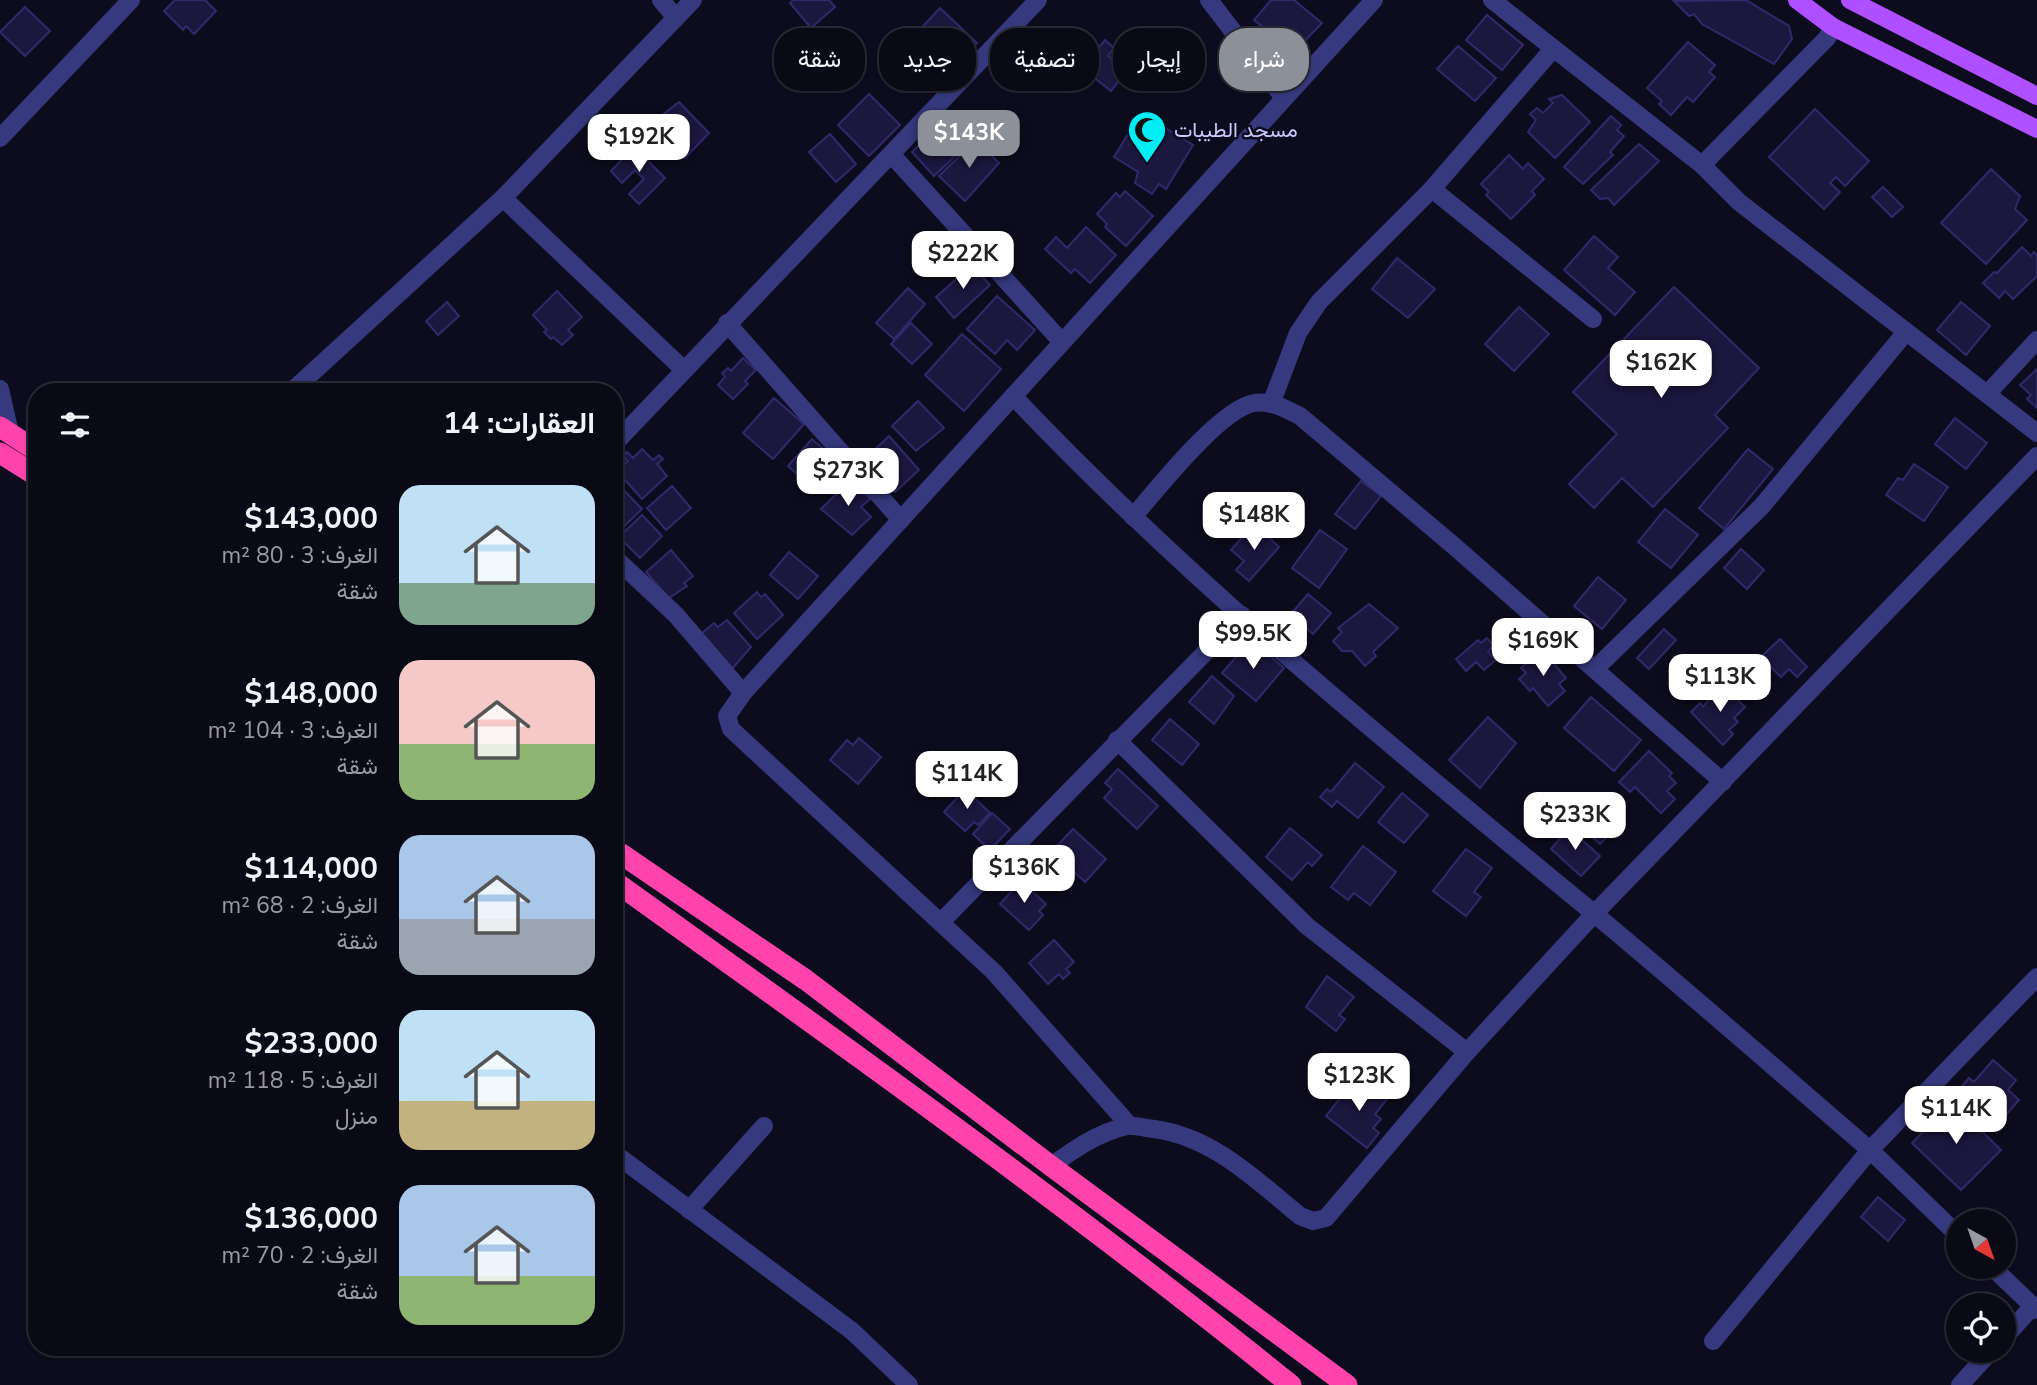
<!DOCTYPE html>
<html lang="ar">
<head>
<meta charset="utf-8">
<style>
  :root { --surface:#0a0916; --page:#13121f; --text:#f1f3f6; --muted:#999aa1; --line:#2a2a35; --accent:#8c9099 }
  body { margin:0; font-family:"Nunito Sans",Vazirmatn,sans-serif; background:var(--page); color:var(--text); direction:rtl; height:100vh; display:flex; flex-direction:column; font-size:26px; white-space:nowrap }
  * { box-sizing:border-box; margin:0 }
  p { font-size:23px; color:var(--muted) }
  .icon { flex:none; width:38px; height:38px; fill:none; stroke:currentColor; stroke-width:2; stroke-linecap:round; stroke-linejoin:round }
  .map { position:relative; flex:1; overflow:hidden; direction:ltr }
  .sheet { position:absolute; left:28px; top:383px; width:595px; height:973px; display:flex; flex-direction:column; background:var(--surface); border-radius:28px; box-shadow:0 2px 5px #0004,0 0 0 2px var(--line); direction:rtl }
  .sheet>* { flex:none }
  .banner { position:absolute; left:644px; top:28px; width:665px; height:63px; direction:rtl; display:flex; gap:14px }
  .needle { width:46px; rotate:140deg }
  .controls { position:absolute; left:1946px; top:1209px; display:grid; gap:14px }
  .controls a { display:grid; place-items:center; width:70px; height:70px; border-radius:50%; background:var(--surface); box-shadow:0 2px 5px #0004,0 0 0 2px var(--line); font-size:35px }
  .price { position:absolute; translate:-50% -60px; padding:0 16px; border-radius:14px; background:#fff; color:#222; font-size:23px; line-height:46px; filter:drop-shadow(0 2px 4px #0008) }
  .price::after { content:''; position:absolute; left:50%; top:42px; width:21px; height:16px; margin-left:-10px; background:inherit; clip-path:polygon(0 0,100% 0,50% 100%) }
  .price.current { background:var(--accent); color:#fff }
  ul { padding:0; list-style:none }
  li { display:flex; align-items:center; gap:21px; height:175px; padding:0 28px }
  li span { display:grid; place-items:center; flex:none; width:196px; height:140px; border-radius:21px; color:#555 }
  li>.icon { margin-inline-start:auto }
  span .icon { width:84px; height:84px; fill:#fffc; stroke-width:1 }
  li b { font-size:30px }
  h2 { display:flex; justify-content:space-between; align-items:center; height:84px; padding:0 28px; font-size:30px }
  .chip { padding:0 24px; border-radius:28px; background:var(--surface); box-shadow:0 2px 5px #0004,0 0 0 2px var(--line); font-size:24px; line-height:63px }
  .chip.current { background:var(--accent); color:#fff }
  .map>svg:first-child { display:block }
  .building { fill:#1c173f; stroke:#31296b; stroke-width:2 }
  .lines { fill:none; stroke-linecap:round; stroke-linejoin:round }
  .minor { stroke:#36397e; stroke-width:18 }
  .major { stroke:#af4fff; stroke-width:18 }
  .highway { stroke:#ff43ac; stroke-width:21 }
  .labels { text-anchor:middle; stroke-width:5; stroke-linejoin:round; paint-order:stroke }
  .poi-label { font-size:21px; fill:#cac8ff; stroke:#0d0c1e; text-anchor:start }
</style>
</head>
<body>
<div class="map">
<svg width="2037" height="1385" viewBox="0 0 2037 1385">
  <rect width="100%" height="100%" fill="#0d0c1e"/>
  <!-- building -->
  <g class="building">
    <path d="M175,0H205L216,11L194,34L186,26L183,30L164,11Z"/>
    <path d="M793,0H829L835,7L811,28L790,3Z"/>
    <path d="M1271,0H1294L1322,23L1294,52L1254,20Z"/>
    <path d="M1746,0L1789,26L1792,39L1774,64L1702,24L1694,14L1689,16L1674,1Z"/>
    <path d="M25,7L50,31L25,56L0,32Z"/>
    <path d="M940,8L977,43L968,53L970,55L948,74L940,66L933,73L913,54L918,48L910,40Z"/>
    <path d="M1487,15L1523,45L1502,70L1466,40Z"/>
    <path d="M1105,40L1114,48L1108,56L1117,63L1123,55L1133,63L1111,91L1077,64L1085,53L1091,57Z"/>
    <path d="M1688,42L1715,65L1709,72L1715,77L1693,102L1687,97L1671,115L1659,104L1662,101L1647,88Z"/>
    <path d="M1458,46L1496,78L1475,101L1437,69Z"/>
    <path d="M1061,68L1072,81L1061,90L1050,78Z"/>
    <path d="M869,94L900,125L869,156L838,125Z"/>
    <path d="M1562,95L1590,122L1555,158L1528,132L1536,120L1530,114L1537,108L1543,113L1553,103L1549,99Z"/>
    <path d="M679,102L709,133L685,158L656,126L663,119L661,116Z"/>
    <path d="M1815,109L1869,161L1845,186L1836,177L1830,183L1840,192L1824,209L1769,157Z"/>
    <path d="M1141,113L1193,145L1166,189L1159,184L1152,194L1135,183L1138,172L1114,157Z"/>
    <path d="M1611,116L1621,125L1617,130L1624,136L1610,152L1613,155L1583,184L1564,167Z"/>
    <path d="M948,117L971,141L934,176L912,152Z"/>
    <path d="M830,134L856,164L836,182L809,152Z"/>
    <path d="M976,140L999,163L965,201L939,176Z"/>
    <path d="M1639,144L1659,161L1614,205L1608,198L1600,199L1591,190Z"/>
    <path d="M634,147L665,178L639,204L629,194L644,179L635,170L622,183L611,171Z"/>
    <path d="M1509,155L1523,169L1528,163L1544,179L1532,191L1535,195L1511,219L1486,195L1489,192L1481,184Z"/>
    <path d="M1991,169L2020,196L2015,209L2027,220L1986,264L1941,223Z"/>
    <path d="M1883,187L1903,207L1892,217L1872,197Z"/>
    <path d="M1125,191L1153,216L1126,246L1105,227L1107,224L1097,214L1116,193L1120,197Z"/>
    <path d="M1086,227L1116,255L1090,283L1075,269L1071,273L1045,249L1056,237L1067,248Z"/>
    <path d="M1594,236L1618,257L1608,268L1635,292L1615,315L1564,270Z"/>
    <path d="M2022,247L2031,256L2034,252L2037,255V276L2013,299L2005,291L1999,298L1983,283L1994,272L1997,273Z"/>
    <path d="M1397,258L1435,289L1408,318L1372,289Z"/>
    <path d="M972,265L990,285L954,318L936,297Z"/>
    <path d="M1674,287L1759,368L1715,415L1728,428L1653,507L1622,478L1594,508L1569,484L1617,434L1573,392Z"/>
    <path d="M908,288L925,304L894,339L876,323Z"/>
    <path d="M557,291L582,317L568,330L573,335L562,345L553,337L551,339L544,332L547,330L533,315Z"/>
    <path d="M997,296L1035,330L1017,350L1007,340L995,354L967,329Z"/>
    <path d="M447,302L459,316L438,335L426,321Z"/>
    <path d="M1961,302L1990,326L1966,355L1937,330Z"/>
    <path d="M1519,307L1549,334L1514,371L1485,344Z"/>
    <path d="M911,323L932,344L912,364L891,344Z"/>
    <path d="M962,334L1001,369L964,411L925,375Z"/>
    <path d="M743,358L756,370L745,381L748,384L733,399L718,385L725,377L722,373L728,368L731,371Z"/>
    <path d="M2037,369V408L2027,399L2031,395L2020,385Z"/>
    <path d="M774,398L804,424L773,459L743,433Z"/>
    <path d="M918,401L944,428L916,451L892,426Z"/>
    <path d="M1955,418L1987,443L1966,469L1935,444Z"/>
    <path d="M889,436L919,470L895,492L884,480L887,477L868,456Z"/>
    <path d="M812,439L842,465L818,493L788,466Z"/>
    <path d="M642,449L653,460L659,455L663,459L657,464L667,476L642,499L617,471L628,461L623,456L627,452L633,458Z"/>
    <path d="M1748,449L1773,469L1724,529L1699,508Z"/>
    <path d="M1914,464L1948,487L1924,521L1886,495L1898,478L1903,480Z"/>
    <path d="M851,480L870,499L861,507L871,517L852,535L821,509Z"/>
    <path d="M615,481L642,509L616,534L614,533Z"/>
    <path d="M1361,481L1381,496L1355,529L1335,514Z"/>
    <path d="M672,486L691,508L666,530L647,508Z"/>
    <path d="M1665,509L1698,535L1671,568L1638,542Z"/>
    <path d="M642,515L662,536L640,558L619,537Z"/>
    <path d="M1254,524L1279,547L1249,581L1236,570L1244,561L1231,550Z"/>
    <path d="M1320,530L1347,549L1319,588L1292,568Z"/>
    <path d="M1741,549L1764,570L1747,589L1724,568Z"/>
    <path d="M671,550L693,576L684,583L687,586L669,598L646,572Z"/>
    <path d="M789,552L818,576L798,599L770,575Z"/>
    <path d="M1598,577L1626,600L1602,629L1574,606Z"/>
    <path d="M757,592L761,597L765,594L783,615L757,639L734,613Z"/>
    <path d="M1308,594L1331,613L1313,634L1291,614Z"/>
    <path d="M1369,604L1398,628L1373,652L1376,656L1365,666L1352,651H1342L1333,641L1342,632L1338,628Z"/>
    <path d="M727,620L751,647L732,669L701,634L714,623L718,627Z"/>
    <path d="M1664,629L1676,640L1649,669L1637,658Z"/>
    <path d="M1487,638L1494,646L1488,652L1496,660L1484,670L1476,662L1466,671L1456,659L1478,640L1481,643Z"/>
    <path d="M1780,639L1807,667L1797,677L1789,669L1781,677L1761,657Z"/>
    <path d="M1251,640L1284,668L1256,701L1222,673Z"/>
    <path d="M1542,650L1566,678L1559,684L1565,691L1548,706L1533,688L1530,691L1519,679L1526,673L1521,668Z"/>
    <path d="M1212,676L1234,696L1214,724L1189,702Z"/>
    <path d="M1722,684L1745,707L1734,718L1738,722L1729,730L1733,734L1723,745L1691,712L1700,703L1703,707Z"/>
    <path d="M1591,697L1641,740L1614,771L1564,728Z"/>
    <path d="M1488,717L1516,743L1480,788L1449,760Z"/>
    <path d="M1170,719L1199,744L1182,765L1152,740Z"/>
    <path d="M859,738L881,757L858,784L830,760L847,740L853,745Z"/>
    <path d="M1649,751L1672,773L1669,776L1676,783L1667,791L1675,799L1661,813L1635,787L1630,792L1619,782Z"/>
    <path d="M1355,763L1384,787L1358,818L1337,801L1332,807L1320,797L1327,789L1331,792Z"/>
    <path d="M1118,769L1158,806L1137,829L1104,798L1112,789L1105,783Z"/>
    <path d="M965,789L990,813L978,825L974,822L965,831L944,812Z"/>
    <path d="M1402,793L1428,815L1404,843L1378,822Z"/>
    <path d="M1592,798L1621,823L1600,844L1573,821Z"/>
    <path d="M992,813L1010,829L990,850L973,834Z"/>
    <path d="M1290,828L1322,855L1312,866L1308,862L1292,880L1266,857Z"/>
    <path d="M1569,828L1600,856L1581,876L1551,849Z"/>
    <path d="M1073,829L1106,859L1085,882L1052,851Z"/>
    <path d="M1363,846L1396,872L1370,905L1354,893L1348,900L1331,887Z"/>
    <path d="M1466,849L1492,868L1474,892L1481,897L1466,916L1433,891Z"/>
    <path d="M1021,881L1046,904L1039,911L1043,915L1029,930L1000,904Z"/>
    <path d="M1054,940L1074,962L1066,969L1070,973L1063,979L1059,974L1048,984L1029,963Z"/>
    <path d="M1327,976L1354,997L1339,1015L1345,1019L1336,1031L1306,1007Z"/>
    <path d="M1993,1060L2016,1080L2008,1090L2019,1100L2005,1116L1986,1100L1979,1107L1959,1090L1969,1078L1974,1082Z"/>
    <path d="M1352,1083L1366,1095L1373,1086L1388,1098L1375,1114L1381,1119L1373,1128L1379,1133L1367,1148L1326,1116Z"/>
    <path d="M1952,1102L2001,1150L1961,1190L1912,1143Z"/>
    <path d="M1878,1197L1905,1220L1888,1241L1861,1217Z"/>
  </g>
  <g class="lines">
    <!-- minor -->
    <g class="minor">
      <path d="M661,0L676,18"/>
      <path d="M1209,0L1284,98"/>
      <path d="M1492,0L1702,165L1739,202L2037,433"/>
      <path d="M0,138L131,0"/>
      <path d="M891,154L1061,341"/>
      <path d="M1702,165L1827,38L1833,27"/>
      <path d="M1432,189L1593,319"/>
      <path d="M503,198L683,369"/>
      <path d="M727,323L901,520"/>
      <path d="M0,389L10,433"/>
      <path d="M291,392L503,198L693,0"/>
      <path d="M1988,393L2037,340"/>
      <path d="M1013,396C1191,584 1392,747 1591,911C1685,989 1777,1070 1870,1150L1713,1341"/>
      <path d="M1271,404L1298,333L1319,302L1432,189L1553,49"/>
      <path d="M614,444L1038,0"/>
      <path d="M1133,517C1157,489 1220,409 1254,403C1270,400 1286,409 1300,416L1454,546L1723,782"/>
      <path d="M614,557L676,615L743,693"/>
      <path d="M1595,669L1762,506L1906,332"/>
      <path d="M1117,740L1307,926L1467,1052"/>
      <path d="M942,921L1242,615"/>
      <path d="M1129,1125L994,972L731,729L727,716L743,693C954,463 1163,231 1374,0"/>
      <path d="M614,1153L852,1331L909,1385"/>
      <path d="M1051,1166C1073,1150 1099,1132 1127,1126C1135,1125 1145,1128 1154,1129C1213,1137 1255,1179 1300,1216L1313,1221L1326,1218L1467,1052L1594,914L2037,456"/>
      <path d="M689,1210L764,1126"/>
      <path d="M1958,1235L1870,1150L2037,977"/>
      <path d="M1992,1267L2037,1310"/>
      <path d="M2004,1338L2033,1306"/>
      <path d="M1960,1385L1991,1351"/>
    </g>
    <!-- major -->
    <g class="major">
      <path d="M1797,0L1833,27L2037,129"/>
      <path d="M1850,0L2037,96"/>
    </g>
    <!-- highway -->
    <g class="highway">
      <path d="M0,427L37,451"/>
      <path d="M0,453L37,476"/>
      <path d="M614,849L806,980L1051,1166L1347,1385"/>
      <path d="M614,881C843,1045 1072,1208 1291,1385"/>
    </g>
  </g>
  <!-- icons -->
  <defs>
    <g id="mosque-pin" transform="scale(2.0125)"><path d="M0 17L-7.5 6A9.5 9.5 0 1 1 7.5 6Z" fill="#00eef3" stroke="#0d0c1e"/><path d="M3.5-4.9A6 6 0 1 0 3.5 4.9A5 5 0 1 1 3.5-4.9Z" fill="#111"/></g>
  </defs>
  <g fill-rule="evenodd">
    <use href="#mosque-pin" x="1147" y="130"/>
  </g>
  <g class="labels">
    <!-- poi labels -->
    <g class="poi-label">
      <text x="1174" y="137">مسجد الطيبات</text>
    </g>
  </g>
</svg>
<div class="controls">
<a><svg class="needle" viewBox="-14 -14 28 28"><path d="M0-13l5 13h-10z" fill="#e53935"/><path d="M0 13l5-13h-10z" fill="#999aa1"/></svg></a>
<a><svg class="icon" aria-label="locate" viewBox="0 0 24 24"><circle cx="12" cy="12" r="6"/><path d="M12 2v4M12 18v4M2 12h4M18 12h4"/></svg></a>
</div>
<b class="price current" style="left:969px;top:170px">$143K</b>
<b class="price" style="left:639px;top:174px">$192K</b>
<b class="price" style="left:963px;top:291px">$222K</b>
<b class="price" style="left:1661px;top:400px">$162K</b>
<b class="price" style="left:848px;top:508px">$273K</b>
<b class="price" style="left:1254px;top:552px">$148K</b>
<b class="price" style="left:1253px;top:671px">$99.5K</b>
<b class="price" style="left:1543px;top:678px">$169K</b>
<b class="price" style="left:1720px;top:714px">$113K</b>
<b class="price" style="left:967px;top:811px">$114K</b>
<b class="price" style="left:1575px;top:852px">$233K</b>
<b class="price" style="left:1024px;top:905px">$136K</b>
<b class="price" style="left:1359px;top:1113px">$123K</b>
<b class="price" style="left:1956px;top:1146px">$114K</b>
<div class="banner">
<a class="chip current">شراء</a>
<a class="chip">إيجار</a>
<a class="chip">تصفية</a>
<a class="chip">جديد</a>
<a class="chip">شقة</a>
</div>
<section class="sheet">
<h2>العقارات: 14<svg class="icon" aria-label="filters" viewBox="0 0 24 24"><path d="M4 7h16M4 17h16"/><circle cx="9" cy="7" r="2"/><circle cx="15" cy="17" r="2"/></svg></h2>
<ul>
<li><span style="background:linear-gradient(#bfe0f5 70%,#7fa58c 0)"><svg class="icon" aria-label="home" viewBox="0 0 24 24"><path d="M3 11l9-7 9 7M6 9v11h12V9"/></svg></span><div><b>$143,000</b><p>الغرف: 3 · 80 m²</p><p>شقة</p></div></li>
<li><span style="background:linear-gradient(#f6c9c9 60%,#8fb573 0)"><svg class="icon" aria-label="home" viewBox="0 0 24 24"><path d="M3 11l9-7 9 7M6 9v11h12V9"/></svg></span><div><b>$148,000</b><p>الغرف: 3 · 104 m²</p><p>شقة</p></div></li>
<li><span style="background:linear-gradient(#a9c7e8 60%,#9aa5b1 0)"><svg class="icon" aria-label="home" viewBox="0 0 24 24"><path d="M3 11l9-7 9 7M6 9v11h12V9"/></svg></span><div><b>$114,000</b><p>الغرف: 2 · 68 m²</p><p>شقة</p></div></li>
<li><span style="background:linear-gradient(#bfe0f5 65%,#c2b280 0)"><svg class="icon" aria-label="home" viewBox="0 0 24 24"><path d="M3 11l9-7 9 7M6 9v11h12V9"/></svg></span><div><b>$233,000</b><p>الغرف: 5 · 118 m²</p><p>منزل</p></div></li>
<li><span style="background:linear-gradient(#a9c7e8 65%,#8fb573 0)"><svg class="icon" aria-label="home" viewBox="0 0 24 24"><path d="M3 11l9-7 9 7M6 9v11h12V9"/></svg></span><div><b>$136,000</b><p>الغرف: 2 · 70 m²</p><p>شقة</p></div></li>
</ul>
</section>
</div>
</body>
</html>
